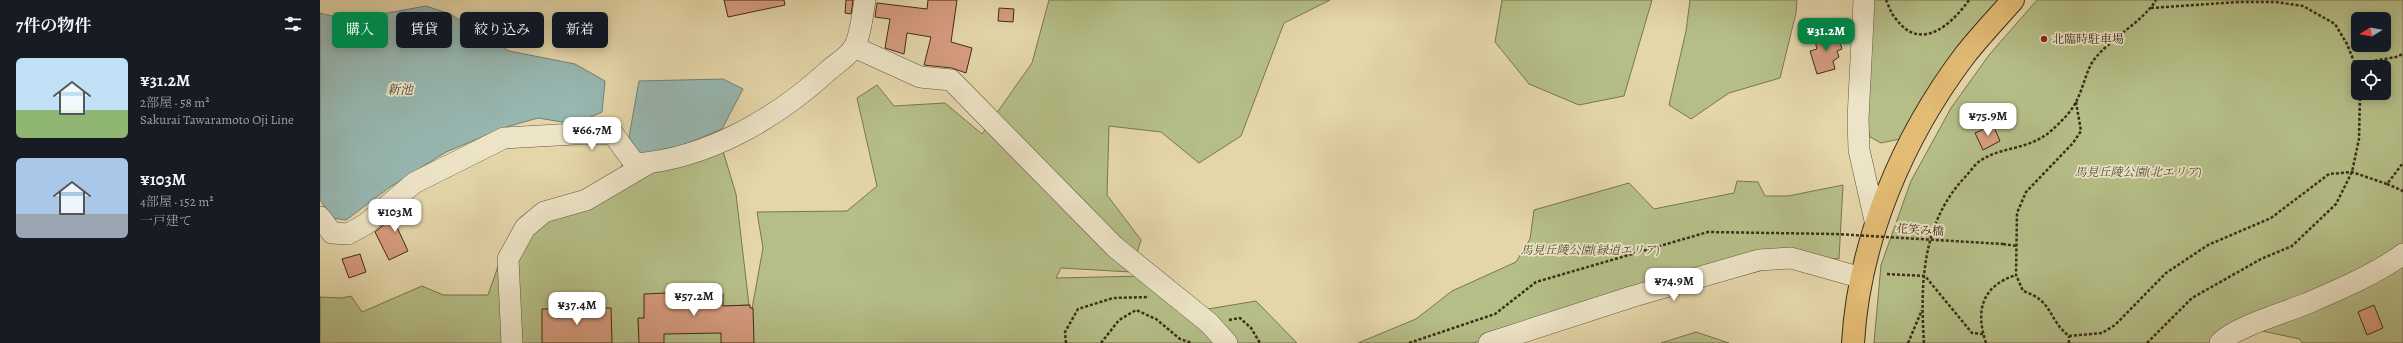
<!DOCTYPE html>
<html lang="ja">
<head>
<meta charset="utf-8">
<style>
  :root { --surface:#171b24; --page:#20242c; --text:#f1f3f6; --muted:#9ea1a6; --accent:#0b8043 }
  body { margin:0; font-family:Alegreya,"Noto Serif JP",serif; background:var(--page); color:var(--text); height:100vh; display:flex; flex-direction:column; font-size:15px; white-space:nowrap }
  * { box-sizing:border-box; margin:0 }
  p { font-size:13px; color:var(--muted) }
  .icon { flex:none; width:22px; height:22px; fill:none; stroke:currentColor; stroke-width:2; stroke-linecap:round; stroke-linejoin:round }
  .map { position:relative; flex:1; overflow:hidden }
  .panel { display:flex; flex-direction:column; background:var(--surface); width:320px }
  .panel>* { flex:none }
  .banner { position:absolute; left:12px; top:12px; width:380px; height:36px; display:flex; gap:8px }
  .needle { width:26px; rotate:259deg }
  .buttons { position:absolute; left:2031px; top:12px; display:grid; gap:8px }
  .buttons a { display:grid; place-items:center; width:40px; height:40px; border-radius:6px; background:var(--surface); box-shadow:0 2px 10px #0003; font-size:20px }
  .price { position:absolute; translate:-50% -34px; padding:0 9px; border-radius:8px; background:#fff; color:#222; font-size:13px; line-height:26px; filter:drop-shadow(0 1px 2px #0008) }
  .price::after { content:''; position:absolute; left:50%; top:24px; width:12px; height:9px; margin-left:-6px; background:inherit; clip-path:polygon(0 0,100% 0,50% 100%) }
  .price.on { background:var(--accent); color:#fff }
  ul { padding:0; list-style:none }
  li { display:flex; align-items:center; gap:12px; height:100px; padding:0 16px }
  li span { display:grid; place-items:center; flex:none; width:112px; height:80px; border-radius:6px; color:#555 }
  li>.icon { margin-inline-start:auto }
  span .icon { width:48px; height:48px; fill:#fffc; stroke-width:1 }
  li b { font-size:17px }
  h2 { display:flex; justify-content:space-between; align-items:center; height:48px; padding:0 16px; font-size:17px }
  .tag { padding:0 14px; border-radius:6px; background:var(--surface); box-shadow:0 2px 10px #0003; font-size:14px; line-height:36px }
  .tag.on { background:var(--accent); color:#fff }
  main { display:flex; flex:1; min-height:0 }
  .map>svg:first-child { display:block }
  .green { fill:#b5be87; stroke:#787650; fill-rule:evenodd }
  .water { fill:#97b7b1; stroke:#738074 }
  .building { fill:#d69c7f; stroke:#3c2d19 }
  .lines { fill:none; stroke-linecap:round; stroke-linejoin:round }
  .minor-casing { stroke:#66573d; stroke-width:22 }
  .major-casing { stroke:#3c2d19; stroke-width:24 }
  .path { stroke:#3c2d19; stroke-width:2.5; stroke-dasharray:3 2; stroke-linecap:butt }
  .minor { stroke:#ede4c7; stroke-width:21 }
  .major { stroke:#e2bb74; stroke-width:22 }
  .path-bridge { stroke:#3c2d19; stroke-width:2.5; stroke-dasharray:3 2; stroke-linecap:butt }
  .poi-dot { fill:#8f2418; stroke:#ede4c7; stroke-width:1.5 }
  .labels { text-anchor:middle; stroke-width:3.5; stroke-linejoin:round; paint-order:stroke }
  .poi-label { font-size:12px; fill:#3c2d19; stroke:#ede4c7; text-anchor:start }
  .park-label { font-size:12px; font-style:italic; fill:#544a2f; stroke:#ede4c7 }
  .street-label { font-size:12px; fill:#3c2d19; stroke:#ede4c7 }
  .water-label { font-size:13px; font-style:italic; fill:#4e4937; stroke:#ede4c7 }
</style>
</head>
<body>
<main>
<section class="panel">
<h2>7件の物件<svg class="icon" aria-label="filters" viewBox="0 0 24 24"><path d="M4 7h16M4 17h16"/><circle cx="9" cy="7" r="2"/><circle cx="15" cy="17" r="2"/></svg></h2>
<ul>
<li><span style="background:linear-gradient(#bfe0f5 65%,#8fb573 0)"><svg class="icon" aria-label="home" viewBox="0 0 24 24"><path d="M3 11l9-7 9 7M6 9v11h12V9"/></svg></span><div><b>¥31.2M</b><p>2部屋 · 58 m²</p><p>Sakurai Tawaramoto Oji Line</p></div></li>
<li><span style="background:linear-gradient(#a9c7e8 70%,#9aa5b1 0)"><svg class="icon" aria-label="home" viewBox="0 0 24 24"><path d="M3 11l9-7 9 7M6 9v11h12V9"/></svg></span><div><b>¥103M</b><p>4部屋 · 152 m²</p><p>一戸建て</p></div></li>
</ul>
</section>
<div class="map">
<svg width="2083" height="343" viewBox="0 0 2083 343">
  <rect width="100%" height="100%" fill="#e4d6a9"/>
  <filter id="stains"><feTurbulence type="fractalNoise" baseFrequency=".005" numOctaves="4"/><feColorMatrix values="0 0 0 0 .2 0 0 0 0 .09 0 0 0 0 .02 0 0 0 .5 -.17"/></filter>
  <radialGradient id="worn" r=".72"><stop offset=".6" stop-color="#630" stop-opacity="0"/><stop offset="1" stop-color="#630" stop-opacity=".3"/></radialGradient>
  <!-- green -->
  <g class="green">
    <path d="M729,0H1010L964,23L921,136L879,163L841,132L789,126L787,195L821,240L811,272L741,268L736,278L823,276L888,309L936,301L977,343H329L357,316L430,320L443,248L437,212L527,211L557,186L537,98L557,85L574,106L625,103L662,134L712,63Z"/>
    <path d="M1182,0H1332L1304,96L1259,105L1209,84L1175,42Z"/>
    <path d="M1370,0H1477L1476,13L1460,78L1409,93L1371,119L1349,105L1366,31Z"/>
    <path d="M1553,0H1679L1580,139L1561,143L1550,137L1544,117Z"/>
    <path d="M1717,0H2083V343H1982L1980,339L1918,326L1896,343H1554L1561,265L1591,181L1631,108L1669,55ZM2038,19H2064V45H2038ZM2038,67H2064V93H2038Z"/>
    <path d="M402,148L416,194L429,305L337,309L318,321L320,343H0V297L22,298L31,296L42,312L102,286L123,295H168L182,255L201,217L219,204L257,197L300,173L302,165L328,173Z"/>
    <path d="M1417,181L1438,182L1445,196H1468L1523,185L1519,259L1495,257L1153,343H1038L1096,319L1132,291L1196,262L1210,239L1214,210L1309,183L1334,209L1414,193Z"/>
    <path d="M1376,332L1409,343H1341Z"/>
  </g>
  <!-- water -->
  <g class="water">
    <path d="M106,6L130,14L189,51L255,64L285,81L282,112L264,120L242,122L218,118L186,127L126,152L70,187L26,220L13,218L0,200V13C29,23 76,11 106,6Z"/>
    <path d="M403,79L423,89L402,129L335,157L319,153L309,137L319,81Z"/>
  </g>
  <!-- building -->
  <g class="building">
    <path d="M404,0H464L465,5L408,17Z"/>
    <path d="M526,0H533L531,14L525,13Z"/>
    <path d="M608,0H637L631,42L652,48L646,73L632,68L604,65L611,37L587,33L584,54L565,48L570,19L555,17L557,3L607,9Z"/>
    <path d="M679,8L694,9L693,22L678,21Z"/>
    <path d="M1514,31L1515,33H1517L1522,49L1517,51L1519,57L1513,61L1515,69L1497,74L1490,51L1497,49L1494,37Z"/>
    <path d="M1673,125L1680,141L1663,150L1655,133Z"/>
    <path d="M92,201L97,213L76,225L88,251L69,260L55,232Z"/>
    <path d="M40,254L46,272L29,278L22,259Z"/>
    <path d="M392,291V294H403V306L430,305V308H433L434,343H401V333L344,334V343H319L318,318H324V294Z"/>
    <path d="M2054,305L2063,328L2047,335L2038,312Z"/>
    <path d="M291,308L292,343H222V309Z"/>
  </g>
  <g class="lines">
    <!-- minor casing -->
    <g class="minor-casing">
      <g id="minor">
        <path d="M1544,0L1538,119L1539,150L1556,225"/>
        <path d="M534,47L600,77L631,80L795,247L889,323L907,343"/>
        <path d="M0,217L12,233L28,234L46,224L94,183L184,138L255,134H293L315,164C387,159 457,118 509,70C517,63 529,56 534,47C540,38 543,12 545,0"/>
        <path d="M192,343L188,259L205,228L224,212L266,200L329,163"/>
        <path d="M1169,343L1311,297L1439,260L1471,258L1542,278"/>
        <path d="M1900,343C1914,327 1967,312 1988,303C2018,290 2058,273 2083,254"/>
      </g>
    </g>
    <!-- major casing -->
    <g class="major-casing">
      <path id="major" d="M1533,343C1539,240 1583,137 1645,55C1660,36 1677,18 1693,0"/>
    </g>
    <!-- path -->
    <g class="path">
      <path d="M1566,0C1569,6 1571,14 1576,19C1601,53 1632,24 1649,0"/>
      <path d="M1831,8L1918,2H1956L1983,6L2015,24L2027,44L2035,64L2038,79"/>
      <path d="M2035,64L2076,57L2083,54"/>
      <path d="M1756,102L1761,131L1753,143L1706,192L1697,213L1696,275L1703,291C1734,301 1728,320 1749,336L1782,333L1795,325L1846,273L1888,245L1951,218L2009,174L2032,172L2067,184L2083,163"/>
      <path d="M2067,184L2083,191"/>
      <path d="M1683,244L1697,246"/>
      <path d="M1567,274L1605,276L1652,333L1663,334"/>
      <path d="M909,320L920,318L931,328L940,343"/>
      <path d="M746,343L745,332L758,309L793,298L829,297"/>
      <path d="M781,343L799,320L816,310L836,319L860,339L872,343"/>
      <path d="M1089,343L1175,314L1216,282L1388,232L1516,234"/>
      <path d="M1588,343L1602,310"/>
      <path d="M1604,343C1600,283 1602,222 1646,176C1651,171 1656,162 1663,159C1684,146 1710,150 1732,130C1740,123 1753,110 1757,100C1763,88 1766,72 1773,61C1790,38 1823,22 1836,0"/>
      <path d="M1666,343C1655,310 1662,286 1696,275"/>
      <path d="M1749,343V336"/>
      <path d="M1827,343L1872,298L1941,259L1972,246L2016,204L2032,172L2039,139L2040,93"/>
    </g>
    <!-- minor -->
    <use href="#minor" class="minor"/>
    <!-- major -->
    <use href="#major" class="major"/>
    <!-- path-bridge -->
    <path class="path-bridge" d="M1516,234L1683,244"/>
  </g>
  <!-- markers -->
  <circle class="poi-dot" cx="1724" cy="39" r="4"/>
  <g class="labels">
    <!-- poi labels -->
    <g class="poi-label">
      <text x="1732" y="43">北臨時駐車場</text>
    </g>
    <!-- park labels -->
    <g class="park-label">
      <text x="1818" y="176">馬見丘陵公園(北エリア)</text>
      <text x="1270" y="254">馬見丘陵公園(緑道エリア)</text>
    </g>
    <!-- street labels -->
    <g class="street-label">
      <text transform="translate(1600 230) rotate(4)" y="4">花笑み橋</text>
    </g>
    <!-- water labels -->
    <g class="water-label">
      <text x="80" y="94">新池</text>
    </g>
  </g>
  <rect width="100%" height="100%" filter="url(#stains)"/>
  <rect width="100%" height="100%" fill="url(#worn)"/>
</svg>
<div class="buttons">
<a><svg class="needle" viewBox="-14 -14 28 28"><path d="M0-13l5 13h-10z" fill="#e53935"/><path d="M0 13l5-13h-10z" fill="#9ea1a6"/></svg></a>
<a><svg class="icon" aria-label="locate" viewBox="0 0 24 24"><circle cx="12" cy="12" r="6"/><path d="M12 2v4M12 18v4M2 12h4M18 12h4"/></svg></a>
</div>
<b class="price on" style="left:1506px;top:52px">¥31.2M</b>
<b class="price" style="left:1668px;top:137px">¥75.9M</b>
<b class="price" style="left:272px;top:151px">¥66.7M</b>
<b class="price" style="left:75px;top:233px">¥103M</b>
<b class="price" style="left:1354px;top:302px">¥74.9M</b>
<b class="price" style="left:374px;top:317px">¥57.2M</b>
<b class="price" style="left:257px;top:326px">¥37.4M</b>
<div class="banner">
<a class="tag on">購入</a>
<a class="tag">賃貸</a>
<a class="tag">絞り込み</a>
<a class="tag">新着</a>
</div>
</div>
</main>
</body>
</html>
